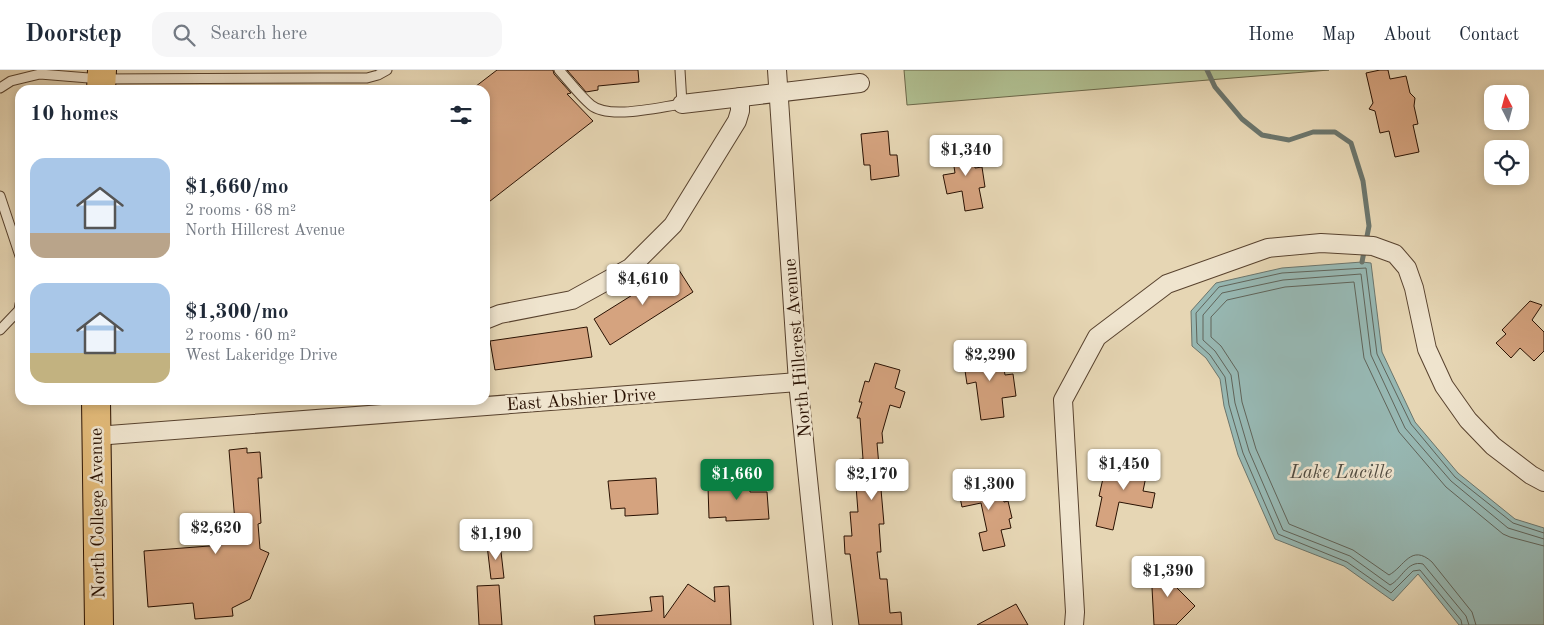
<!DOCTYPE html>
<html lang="en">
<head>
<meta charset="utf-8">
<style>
  :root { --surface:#fff; --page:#f6f6f7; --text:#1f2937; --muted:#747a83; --line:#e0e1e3; --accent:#0b8043 }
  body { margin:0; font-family:"Old Standard TT",serif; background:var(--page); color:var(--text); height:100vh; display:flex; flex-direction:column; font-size:19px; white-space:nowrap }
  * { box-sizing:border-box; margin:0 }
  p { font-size:16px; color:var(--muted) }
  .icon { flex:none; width:28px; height:28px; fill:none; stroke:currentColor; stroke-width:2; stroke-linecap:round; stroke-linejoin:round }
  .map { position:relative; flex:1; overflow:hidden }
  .panel { position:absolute; left:15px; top:15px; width:475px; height:320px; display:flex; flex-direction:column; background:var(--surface); border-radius:15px; box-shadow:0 2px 8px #0003 }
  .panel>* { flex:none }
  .needle { width:32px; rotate:354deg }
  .tools { position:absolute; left:1484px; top:15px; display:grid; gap:10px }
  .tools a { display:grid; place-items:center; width:45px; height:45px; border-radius:10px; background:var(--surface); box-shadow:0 2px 8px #0003; font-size:25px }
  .price { position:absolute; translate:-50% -42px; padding:0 11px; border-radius:5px; background:#fff; color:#222; font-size:16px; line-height:32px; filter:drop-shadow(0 1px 2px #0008) }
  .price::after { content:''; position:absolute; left:50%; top:30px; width:15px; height:11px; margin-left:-8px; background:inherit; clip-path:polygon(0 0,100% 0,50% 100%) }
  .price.current { background:var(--accent); color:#fff }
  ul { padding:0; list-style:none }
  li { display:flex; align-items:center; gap:15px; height:125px; padding:0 15px }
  li span { display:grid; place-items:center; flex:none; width:140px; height:100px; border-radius:15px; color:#555 }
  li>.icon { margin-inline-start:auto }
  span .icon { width:60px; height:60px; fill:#fffc; stroke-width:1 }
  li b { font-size:21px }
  h2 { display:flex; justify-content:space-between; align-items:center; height:60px; padding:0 15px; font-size:21px }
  header { display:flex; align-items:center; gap:30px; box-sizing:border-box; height:70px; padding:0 25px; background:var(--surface); border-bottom:1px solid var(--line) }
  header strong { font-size:24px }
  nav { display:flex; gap:28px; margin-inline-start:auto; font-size:18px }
  .search { width:350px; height:45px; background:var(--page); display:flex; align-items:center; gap:12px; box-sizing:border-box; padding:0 18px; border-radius:15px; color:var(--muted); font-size:19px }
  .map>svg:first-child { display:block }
  .green { fill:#b0bf91; stroke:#6c684a }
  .water { fill:#97b8b3; stroke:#6b756c }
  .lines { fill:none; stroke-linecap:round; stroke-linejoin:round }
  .shore { stroke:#60645a; stroke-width:1 }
  .stream { stroke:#6b756c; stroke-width:5 }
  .building { fill:#d5a37f; stroke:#291102 }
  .service-casing { stroke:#58422e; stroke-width:11 }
  .minor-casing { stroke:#58422e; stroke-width:20 }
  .primary-casing { stroke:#291102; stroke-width:30 }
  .service { stroke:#efe4ce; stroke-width:9 }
  .minor { stroke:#efe4ce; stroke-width:18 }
  .primary { stroke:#e3bb7a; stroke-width:28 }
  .labels { text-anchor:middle; stroke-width:5; stroke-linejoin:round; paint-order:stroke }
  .street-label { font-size:18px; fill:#291102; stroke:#efe4ce }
  .water-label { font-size:19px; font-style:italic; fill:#504b40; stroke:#efe4ce }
</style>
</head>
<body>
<header>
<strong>Doorstep</strong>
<div class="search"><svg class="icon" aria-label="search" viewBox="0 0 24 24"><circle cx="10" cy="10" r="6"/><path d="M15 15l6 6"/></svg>Search here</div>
<nav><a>Home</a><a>Map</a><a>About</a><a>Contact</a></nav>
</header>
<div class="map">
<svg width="1544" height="555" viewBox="0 0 1544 555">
  <rect width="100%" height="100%" fill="#e6d6b4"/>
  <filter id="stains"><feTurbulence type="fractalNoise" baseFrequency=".004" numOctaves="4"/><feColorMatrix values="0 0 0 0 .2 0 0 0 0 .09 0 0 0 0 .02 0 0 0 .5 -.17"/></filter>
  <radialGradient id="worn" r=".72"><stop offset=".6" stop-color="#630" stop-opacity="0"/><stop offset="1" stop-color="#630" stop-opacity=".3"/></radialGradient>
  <!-- green -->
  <path class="green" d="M904,0H1329L907,35Z"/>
  <!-- water -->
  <path class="water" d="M1362,192L1371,193L1382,282L1415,352L1458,403L1515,449L1544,458V555H1459L1418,504L1393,531L1344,496L1275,469L1238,385L1224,336L1220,309L1206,288L1192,276L1191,241L1216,213L1282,198Z"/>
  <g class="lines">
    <!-- shore -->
    <g class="shore">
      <path d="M1462,555L1461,550L1420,500L1413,501L1391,523L1347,492L1278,464L1243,383L1229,335L1225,307L1210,285L1197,273L1196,243L1219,217L1282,203L1366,198L1377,284L1411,354L1455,407L1513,453L1544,463"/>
      <path d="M1469,555L1466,546L1423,494C1407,490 1402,509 1390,515L1350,486L1283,460L1249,381L1235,333L1231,305L1215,281L1203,270V245L1222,223L1283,210L1361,204L1371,285L1405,358L1451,411L1508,458L1544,469"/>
      <path d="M1476,555L1472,542L1432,492C1411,473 1404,497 1389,505L1353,480L1289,454L1256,379L1242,332L1238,302L1221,276L1211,267V247L1227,230L1285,217L1354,212L1364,288L1399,362L1446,417L1503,464L1510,467L1544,476"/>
    </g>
    <!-- stream -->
    <path class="stream" d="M1207,0L1215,17L1242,49L1262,65L1289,70L1313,62H1335L1351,73L1363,111L1369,156L1362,192"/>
  </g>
  <!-- building -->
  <g class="building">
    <path d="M497,0H553L554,4L571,23L567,24L593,51L485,135V20H471Z"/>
    <path d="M567,0H638L639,12L598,16V20L586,22Z"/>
    <path d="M1380,0H1388L1390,9L1406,6L1410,23L1415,28L1414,36L1418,54L1413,55L1419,82L1395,87L1389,61L1380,63L1375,41L1369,39L1373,33L1366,3Z"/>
    <path d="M888,61L890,85H897L899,106L871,110L870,95H864L861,64Z"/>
    <path d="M971,73L975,98L982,97L985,117L979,118L983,138L965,141L962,121L947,124L943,105L955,103L951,77Z"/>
    <path d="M677,197L693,222L610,275L594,249Z"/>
    <path d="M1530,231L1542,235L1532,250L1544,262V281L1534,291L1520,278L1511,288L1496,273L1506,264L1502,260Z"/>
    <path d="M587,257L592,287L495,300L490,271Z"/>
    <path d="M1001,279L1005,305L1013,304L1016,326L1002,328L1004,347L981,350L976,312L967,314L963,287L975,285V282Z"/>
    <path d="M875,293L900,300L895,318L905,322L900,338L890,335L882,363L883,373H877L884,454H879L881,482H877L880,509H887L890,543L901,542L902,555H859L850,484H845L844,466H852L850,442H858L854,390L863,389L860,348H857L862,332H859L865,311L869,312Z"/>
    <path d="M247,378V383L260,382L262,408H258L261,453L258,454L260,479L269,483L250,529L232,538L233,546L195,549L193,533L148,537L144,481L222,475L221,453L235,452L229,380Z"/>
    <path d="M1121,386L1149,392L1143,421L1155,423L1152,438L1119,432L1113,460L1096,456L1102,427L1099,426L1104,404L1117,407Z"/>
    <path d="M749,407L750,422H767L769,449L726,451V447L709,448L708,417H718V409Z"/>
    <path d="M656,408L658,444L625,446V438L611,439L608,411Z"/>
    <path d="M1000,409L1004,432L1008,431L1012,448L1009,449L1011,458L1001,460L1005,476L983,481L979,463L987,461L981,433L962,437L958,418Z"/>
    <path d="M500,473L504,508L491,509L487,475Z"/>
    <path d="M1176,498L1177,518L1195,536L1176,555H1154L1151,499Z"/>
    <path d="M688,514L715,532L714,517L729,516L731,555H595L594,546L652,541L650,527L663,526L664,548Z"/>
    <path d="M499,515L502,555H479L477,516Z"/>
    <path d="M1016,534L1028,555H977Z"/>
  </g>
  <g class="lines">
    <!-- service casing -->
    <g class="service-casing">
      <g id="service">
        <path d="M559,0C569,11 579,25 591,35C609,50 659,37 682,34L680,0"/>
        <path d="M0,18L11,11L40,4L101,9L321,8H367L378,5L387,0"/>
        <path d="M0,126L20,186"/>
        <path d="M0,260L19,240L20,234"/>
      </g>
    </g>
    <!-- minor casing -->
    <g class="minor-casing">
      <g id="minor">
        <path d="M777,0L798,312L823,555"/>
        <path d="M682,34L860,13"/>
        <path d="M485,250L500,244L572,230L630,198L673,155L737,51L740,41V27"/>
        <path d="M96,366L798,312"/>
        <path d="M1074,555L1075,542L1063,330L1097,267L1167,214L1268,178L1321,173L1373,176L1395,184L1407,198L1414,218L1427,279L1444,316L1468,350L1493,376L1531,405L1544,412"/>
      </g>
    </g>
    <!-- primary casing -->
    <g class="primary-casing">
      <g id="primary">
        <path d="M101,20L102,0"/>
        <path d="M96,330L99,555"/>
      </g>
    </g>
    <!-- service -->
    <use href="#service" class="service"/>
    <!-- minor -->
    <use href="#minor" class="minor"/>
    <!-- primary -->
    <use href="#primary" class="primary"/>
  </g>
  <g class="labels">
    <!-- street labels -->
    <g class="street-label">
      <text transform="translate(797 278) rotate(-95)" y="6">North Hillcrest Avenue</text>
      <text transform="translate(581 329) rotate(-4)" y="6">East Abshier Drive</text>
      <text transform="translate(97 443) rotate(-91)" y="6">North College Avenue</text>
    </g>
    <!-- water labels -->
    <g class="water-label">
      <text x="1341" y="408">Lake Lucille</text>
    </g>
  </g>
  <rect width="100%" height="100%" filter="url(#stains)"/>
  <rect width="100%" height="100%" fill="url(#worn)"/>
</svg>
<div class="tools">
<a><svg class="needle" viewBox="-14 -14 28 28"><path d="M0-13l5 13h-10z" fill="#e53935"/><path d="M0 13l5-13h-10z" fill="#747a83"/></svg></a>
<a><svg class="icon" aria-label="locate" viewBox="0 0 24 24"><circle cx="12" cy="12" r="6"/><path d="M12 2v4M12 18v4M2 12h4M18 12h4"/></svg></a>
</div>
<b class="price" style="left:966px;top:107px">$1,340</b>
<b class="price" style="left:643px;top:236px">$4,610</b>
<b class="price" style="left:990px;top:312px">$2,290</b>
<b class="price" style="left:1124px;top:421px">$1,450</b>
<b class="price current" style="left:737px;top:431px">$1,660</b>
<b class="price" style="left:872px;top:431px">$2,170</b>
<b class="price" style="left:989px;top:441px">$1,300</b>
<b class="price" style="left:216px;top:485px">$2,620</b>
<b class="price" style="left:496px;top:491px">$1,190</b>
<b class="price" style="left:1168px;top:528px">$1,390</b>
<section class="panel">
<h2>10 homes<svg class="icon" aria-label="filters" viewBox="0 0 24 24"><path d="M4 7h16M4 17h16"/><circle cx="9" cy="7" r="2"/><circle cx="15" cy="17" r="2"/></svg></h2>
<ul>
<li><span style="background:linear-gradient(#a9c7e8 75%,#b9a48a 0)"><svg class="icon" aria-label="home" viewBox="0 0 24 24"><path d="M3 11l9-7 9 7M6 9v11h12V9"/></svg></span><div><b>$1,660/mo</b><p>2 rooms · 68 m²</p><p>North Hillcrest Avenue</p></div></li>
<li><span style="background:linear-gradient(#a9c7e8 70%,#c2b280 0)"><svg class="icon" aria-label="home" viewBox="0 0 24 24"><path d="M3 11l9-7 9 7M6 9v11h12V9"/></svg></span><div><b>$1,300/mo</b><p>2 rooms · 60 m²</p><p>West Lakeridge Drive</p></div></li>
</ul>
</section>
</div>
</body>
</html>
